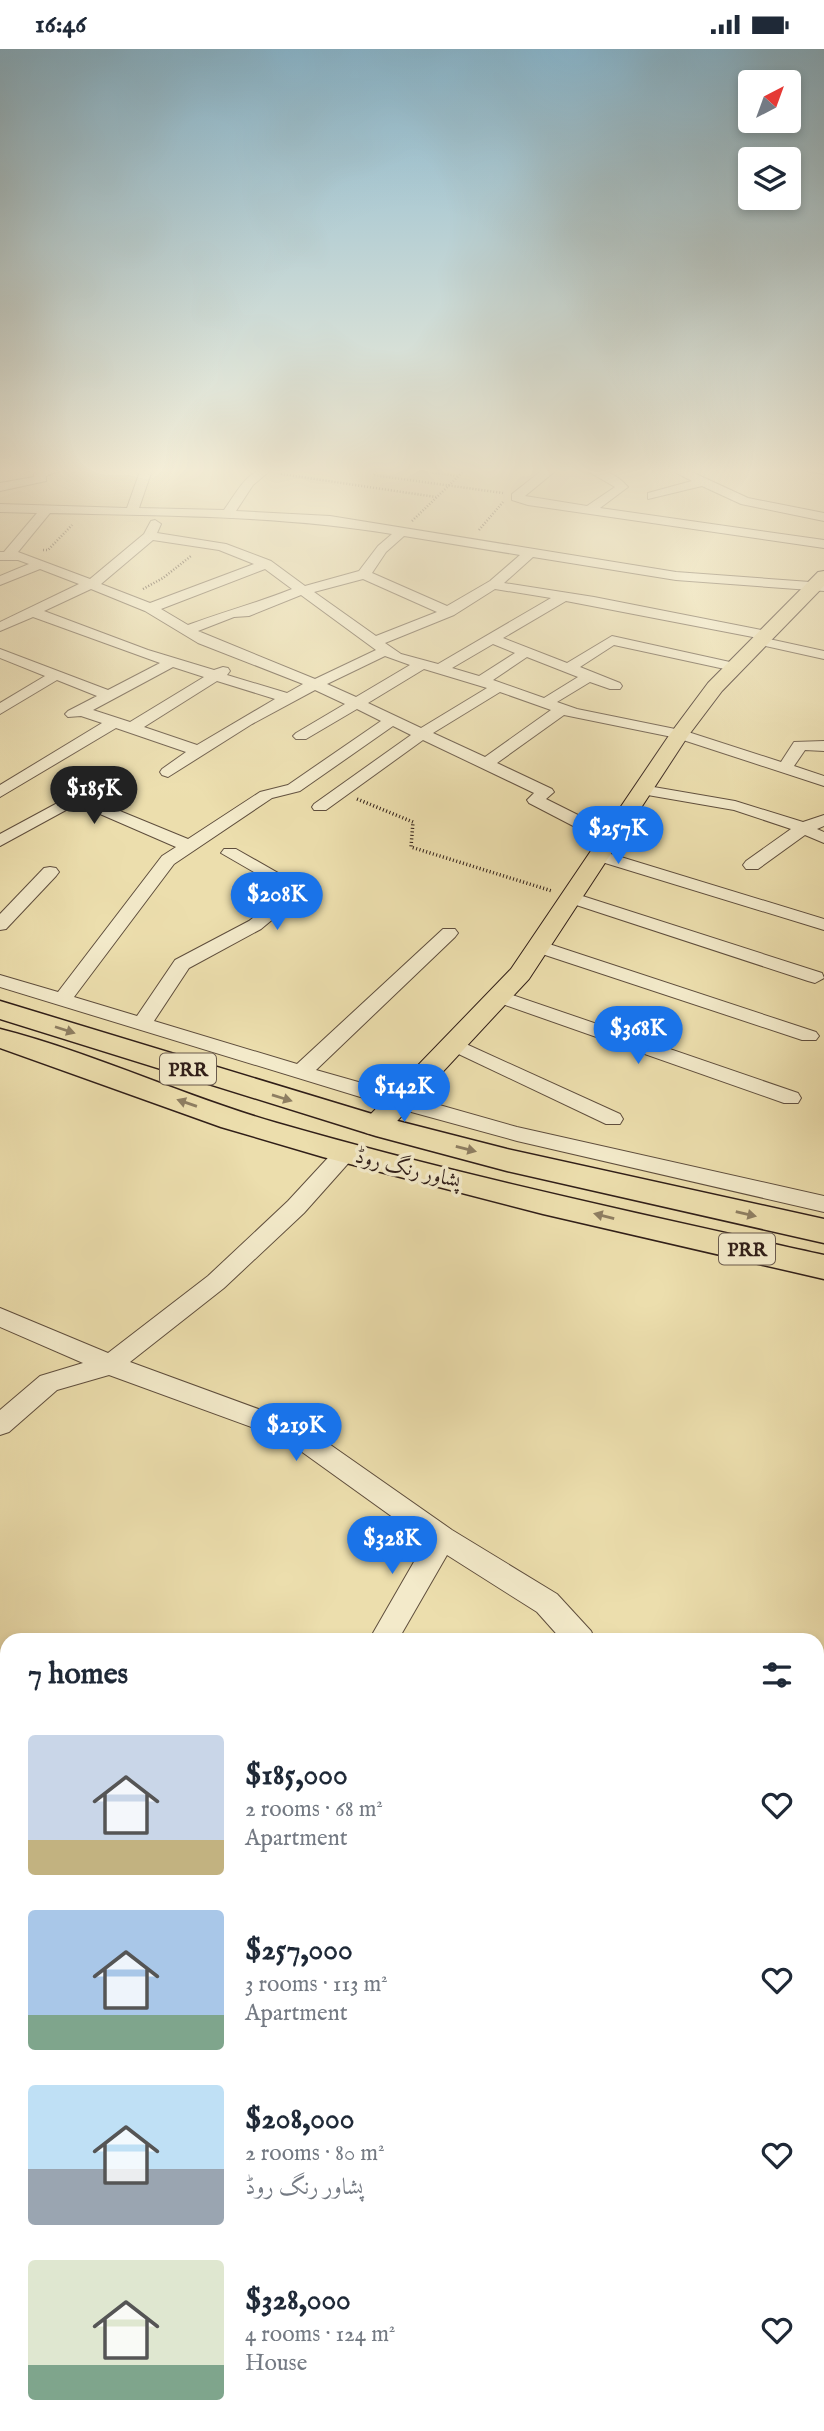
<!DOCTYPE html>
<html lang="en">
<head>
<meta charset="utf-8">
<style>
  :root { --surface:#fff; --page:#f2f2f3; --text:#1f2937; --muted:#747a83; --accent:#1a73e8 }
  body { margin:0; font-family:"IM FELL English",Amiri,serif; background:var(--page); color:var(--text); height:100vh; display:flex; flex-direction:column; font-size:26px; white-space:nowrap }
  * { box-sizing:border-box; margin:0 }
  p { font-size:23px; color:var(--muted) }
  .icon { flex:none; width:38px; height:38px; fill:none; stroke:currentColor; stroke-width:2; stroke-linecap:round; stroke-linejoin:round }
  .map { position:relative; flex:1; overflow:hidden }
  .details { position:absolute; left:0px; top:1584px; width:824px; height:800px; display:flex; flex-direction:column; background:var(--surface); border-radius:21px 21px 0 0; box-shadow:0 4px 10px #0003 }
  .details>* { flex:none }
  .needle { width:46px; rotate:41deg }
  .controls { position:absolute; left:738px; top:21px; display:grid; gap:14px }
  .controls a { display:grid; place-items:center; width:63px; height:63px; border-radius:7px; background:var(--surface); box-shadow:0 4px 10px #0003; font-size:35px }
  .price { position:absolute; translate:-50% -60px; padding:0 16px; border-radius:24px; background:var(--accent); color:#fff; font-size:23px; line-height:46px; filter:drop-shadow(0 2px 4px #0008) }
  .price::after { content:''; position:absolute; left:50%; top:42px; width:21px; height:16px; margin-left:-10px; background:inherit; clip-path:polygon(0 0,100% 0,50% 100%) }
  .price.on { background:#222; color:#fff }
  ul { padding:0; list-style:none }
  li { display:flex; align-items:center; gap:21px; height:175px; padding:0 28px }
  li span { display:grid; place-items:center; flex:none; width:196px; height:140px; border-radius:7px; color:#555 }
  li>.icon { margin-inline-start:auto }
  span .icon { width:84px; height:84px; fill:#fffc; stroke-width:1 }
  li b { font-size:30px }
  h2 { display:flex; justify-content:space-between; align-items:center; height:84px; padding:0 28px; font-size:30px }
  .status { display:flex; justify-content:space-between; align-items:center; height:49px; padding:0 35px; background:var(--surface); direction:ltr }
  .status svg { height:19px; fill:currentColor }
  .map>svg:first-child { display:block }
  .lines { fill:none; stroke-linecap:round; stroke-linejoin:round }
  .minor-casing { stroke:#5f4e3d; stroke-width:2 }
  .major-casing { stroke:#301e18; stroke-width:2 }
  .highway-casing { stroke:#301e18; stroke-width:3 }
  .path-far1 { stroke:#301e18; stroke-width:2.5; stroke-dasharray:1 2; stroke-linecap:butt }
  .path { stroke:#301e18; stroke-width:3.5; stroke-dasharray:1 2.5; stroke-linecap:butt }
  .minor { fill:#f3eaca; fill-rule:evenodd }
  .major { fill:#ecdead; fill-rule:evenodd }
  .highway { fill:#ecdead; fill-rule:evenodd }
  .oneway { fill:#8e7e62 }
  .labels { text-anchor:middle; stroke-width:7; stroke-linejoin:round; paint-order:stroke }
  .shield { fill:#f3eaca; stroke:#6a5b4d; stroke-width:2 }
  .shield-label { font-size:19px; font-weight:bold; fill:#301e18 }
  .street-label { font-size:21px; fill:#301e18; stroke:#f3eaca }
</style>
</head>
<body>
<div class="status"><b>16:46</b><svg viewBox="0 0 49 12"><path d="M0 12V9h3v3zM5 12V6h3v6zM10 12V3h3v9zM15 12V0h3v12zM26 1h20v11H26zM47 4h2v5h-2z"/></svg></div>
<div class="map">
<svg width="824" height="2382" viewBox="0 0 824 2382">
  <rect width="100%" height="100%" fill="#ecdead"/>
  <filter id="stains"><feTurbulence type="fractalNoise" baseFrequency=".00286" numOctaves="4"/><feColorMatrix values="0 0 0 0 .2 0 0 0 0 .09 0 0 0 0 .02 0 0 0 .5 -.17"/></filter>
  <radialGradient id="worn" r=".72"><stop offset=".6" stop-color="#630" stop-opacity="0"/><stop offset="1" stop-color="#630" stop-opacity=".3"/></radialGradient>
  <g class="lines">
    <!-- minor casing -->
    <g class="minor-casing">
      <g id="minor">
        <path d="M47,419H66L46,427V432L0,442V434L34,428V424Z"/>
        <path d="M132,419H146L151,424L139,459L224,461C238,442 247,419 273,419L253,436L236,462L330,467L676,523L824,534V542L676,531L533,508L504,534L594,548L766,582L773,586L769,590L824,602V610L756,595L754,592L758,589L566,552L503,589L567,614L612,587L739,615L741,618L739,621L734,622L614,596L580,618L620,634L622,637L620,640H610L590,633L557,653L577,660L685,682L781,713L794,693L824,692V702L805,701L794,717L824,727V737L677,689L564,666L497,714L552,740L554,743L546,750L616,785L618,789L616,793H604L529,754L527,751L534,744L423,691L326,761H314L312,758L314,755L411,686L393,677L300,742L272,749L174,815L74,948L137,967L175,911L249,872L287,842L221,804L224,800H236L308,841L261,880L189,919L154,972L297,1015L443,880H455L458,884L455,888L316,1021L517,1078L824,1147V1163L517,1092L393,1058L0,938V926L58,943L162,807L176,798L77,755L0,797V785L76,744L188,790L260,743L288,736L381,672L357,660L306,690H296L293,687L296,684L345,655L315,641L252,675L168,728L162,726L160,723L162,720L186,703L116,679L0,748V736L102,674L81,667L68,668L65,665L68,662L97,647L57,631L0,665V654L45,627L0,609V600L108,641L160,614L33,568L0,582V573L79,535L40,520L0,536V527L29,515L18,511H0V503H4L37,464L0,463V455L127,459L139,425ZM50,464C164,467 279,466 392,485L378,497L359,522L305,537L271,512L226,495L157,484L161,475L155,471L151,472L144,485L90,530L18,503ZM404,487L520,506L490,532L447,557L372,524L386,503ZM153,491L219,501L254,515L150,554L101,535ZM265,520L292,540C257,554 223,563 188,576L161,560ZM363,530L437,563L376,587L314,543ZM91,540L145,562L198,594L303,635L287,644L227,626L230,622L228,619L223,618L214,621L148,601L44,562ZM495,540L551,549L438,615L401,605L385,594L454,566ZM301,546L376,601L315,630L198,582L234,568L249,567ZM493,595L515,604L479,627L452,619ZM385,607L410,616L356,648L327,635ZM527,608L578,628L544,649L493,631ZM173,618L204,628L130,673L93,661ZM424,620L487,639L421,679L368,654ZM217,632L275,650L197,696L144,678ZM500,643L551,661L485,708L433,684Z"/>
        <path d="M545,419H559L525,447L587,457L615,438L582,419C601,419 616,424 628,438L600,459L824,491V499L528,456L512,451V445Z"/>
        <path d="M667,419H683L748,449L824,464V472L741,455L702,437L648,450V444L692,432Z"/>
        <path d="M799,419H824V425L801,421Z"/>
        <path d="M642,736L735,752L803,773L824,766V777L817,780L824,783V794L805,786L758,820H746L743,816L746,812L791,780L734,761L636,744L634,741Z"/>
        <path d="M598,801L824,870V881L592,810L589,806Z"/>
        <path d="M50,818L56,819L59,823L56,827L6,880L0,881V865L44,819Z"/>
        <path d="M570,843L822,924L824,929L815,934L808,932L564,852L561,848Z"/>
        <path d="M537,891L816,983L819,987L816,991H802L530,901L528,897Z"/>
        <path d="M498,941L798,1044L801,1049L798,1054H784L491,951L488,947Z"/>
        <path d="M455,990L620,1065L623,1070L620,1075H606L448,1000L445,996L448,992Z"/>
        <path d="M345,1097L353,1099L356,1104L353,1109L304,1164L224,1239L130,1313L302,1376L452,1481L557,1545L591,1582L595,1591H562L537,1563L447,1506L398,1591H369L426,1492L284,1390L109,1326L57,1341L9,1383L0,1386V1361L40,1327L83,1314L0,1278V1259L108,1304L208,1227L288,1152L337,1099Z"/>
        <path d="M0,1655L7,1658V1694L0,1691Z"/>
        <path d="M817,1822L824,1825V1861L817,1858Z"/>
        <path d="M824,1943V1986L817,1989V1946Z"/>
        <path d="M7,2153V2196L0,2199V2155Z"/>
        <path d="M61,2376H101L103,2382H63Z"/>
      </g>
    </g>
    <!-- major casing -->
    <g class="major-casing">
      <path id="major" d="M824,522V537L722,642L688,687L529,930L386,1084L376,1086L366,1084L362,1077L366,1070L511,920L670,685L708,634L818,523Z"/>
    </g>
    <!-- highway casing -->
    <g class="highway-casing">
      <g id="highway">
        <path d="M0,952L382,1068L507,1100L824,1170V1194L507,1122L376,1087L0,970Z"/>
        <path d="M0,980C94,1004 183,1047 277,1074C457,1126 641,1165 824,1206V1230L543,1165L323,1108L221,1078L0,999Z"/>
      </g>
    </g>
    <!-- path-far1 -->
    <g class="path-far1">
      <path d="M381,419L373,426L503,444"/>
      <path d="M403,419L457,427"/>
      <path d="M281,425L436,448"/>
      <path d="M412,472L467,419"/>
      <path d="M479,481L503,453"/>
      <path d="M43,501H48L72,476"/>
      <path d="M143,540L163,529L191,507"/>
    </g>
    <!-- path -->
    <path class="path" d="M357,750L413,773L411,798L552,842"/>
    <!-- minor -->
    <use href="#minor" class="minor"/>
    <!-- major -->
    <use href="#major" class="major"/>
    <!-- highway -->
    <use href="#highway" class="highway"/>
  </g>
  <!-- one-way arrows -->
  <defs><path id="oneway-solid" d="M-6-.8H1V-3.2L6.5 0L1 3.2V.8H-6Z" transform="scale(1.75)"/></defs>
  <g class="oneway">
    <use href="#oneway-solid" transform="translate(65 981) rotate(18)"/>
    <use href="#oneway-solid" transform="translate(282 1049) rotate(17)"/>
    <use href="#oneway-solid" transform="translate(187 1054) rotate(-161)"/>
    <use href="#oneway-solid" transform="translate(466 1100) rotate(14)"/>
    <use href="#oneway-solid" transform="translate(746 1165) rotate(13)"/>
    <use href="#oneway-solid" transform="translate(604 1167) rotate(-166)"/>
  </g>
  <!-- sky -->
  <linearGradient id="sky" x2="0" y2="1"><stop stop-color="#88b7cf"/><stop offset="0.56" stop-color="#f6f0da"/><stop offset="1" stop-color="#f6f0da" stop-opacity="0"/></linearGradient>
  <rect width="824" height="753" fill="url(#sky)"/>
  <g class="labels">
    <!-- shield labels -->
    <g class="shield">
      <rect x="160" y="1004.5" width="56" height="31" rx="5"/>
      <rect x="719" y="1184.5" width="56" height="31" rx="5"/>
    </g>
    <g class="shield-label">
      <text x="188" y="1027">PRR</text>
      <text x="747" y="1207">PRR</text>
    </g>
    <!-- street labels -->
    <g class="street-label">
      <text transform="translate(408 1119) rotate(14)" y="7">پشاور رنگ روڈ</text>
    </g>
  </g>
  <rect width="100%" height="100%" filter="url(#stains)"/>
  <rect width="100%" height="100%" fill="url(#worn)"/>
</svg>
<div class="controls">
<a><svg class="needle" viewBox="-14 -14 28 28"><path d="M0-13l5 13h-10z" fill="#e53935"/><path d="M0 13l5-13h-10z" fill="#747a83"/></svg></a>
<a><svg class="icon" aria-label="layers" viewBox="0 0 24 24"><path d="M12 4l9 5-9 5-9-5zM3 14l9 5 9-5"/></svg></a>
</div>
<b class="price on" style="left:94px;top:777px">$185K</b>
<b class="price" style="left:618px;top:817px">$257K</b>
<b class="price" style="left:277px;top:883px">$208K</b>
<b class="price" style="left:638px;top:1017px">$368K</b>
<b class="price" style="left:404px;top:1075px">$142K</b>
<b class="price" style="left:296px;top:1414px">$219K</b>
<b class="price" style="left:392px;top:1527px">$328K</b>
<section class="details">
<h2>7 homes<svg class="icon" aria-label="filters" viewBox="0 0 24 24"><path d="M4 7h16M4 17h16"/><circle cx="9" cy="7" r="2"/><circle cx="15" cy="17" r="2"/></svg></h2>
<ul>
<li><span style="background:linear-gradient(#c9d6e8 75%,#c2b280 0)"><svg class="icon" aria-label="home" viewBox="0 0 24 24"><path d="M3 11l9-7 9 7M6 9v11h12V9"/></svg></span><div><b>$185,000</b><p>2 rooms · 68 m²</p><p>Apartment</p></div><svg class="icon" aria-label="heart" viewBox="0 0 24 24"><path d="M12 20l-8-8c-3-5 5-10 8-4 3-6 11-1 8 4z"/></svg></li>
<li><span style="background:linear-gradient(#a9c7e8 75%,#7fa58c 0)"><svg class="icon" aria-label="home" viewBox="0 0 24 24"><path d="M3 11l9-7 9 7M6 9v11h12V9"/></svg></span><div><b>$257,000</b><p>3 rooms · 113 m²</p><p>Apartment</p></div><svg class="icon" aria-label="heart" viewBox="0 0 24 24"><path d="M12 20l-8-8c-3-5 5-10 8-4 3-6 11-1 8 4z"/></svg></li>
<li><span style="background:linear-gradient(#bfe0f5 60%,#9aa5b1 0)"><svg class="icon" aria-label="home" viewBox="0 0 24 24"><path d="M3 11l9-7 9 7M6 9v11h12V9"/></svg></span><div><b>$208,000</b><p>2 rooms · 80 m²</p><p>پشاور رنگ روڈ</p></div><svg class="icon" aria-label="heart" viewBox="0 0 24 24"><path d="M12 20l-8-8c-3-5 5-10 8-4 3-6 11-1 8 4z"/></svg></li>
<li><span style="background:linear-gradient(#dfe7d0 75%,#7fa58c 0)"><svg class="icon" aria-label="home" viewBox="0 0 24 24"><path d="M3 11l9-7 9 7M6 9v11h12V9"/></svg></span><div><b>$328,000</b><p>4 rooms · 124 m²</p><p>House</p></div><svg class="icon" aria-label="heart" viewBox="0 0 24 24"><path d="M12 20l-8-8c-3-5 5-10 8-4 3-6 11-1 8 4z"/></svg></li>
</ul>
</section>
</div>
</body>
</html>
